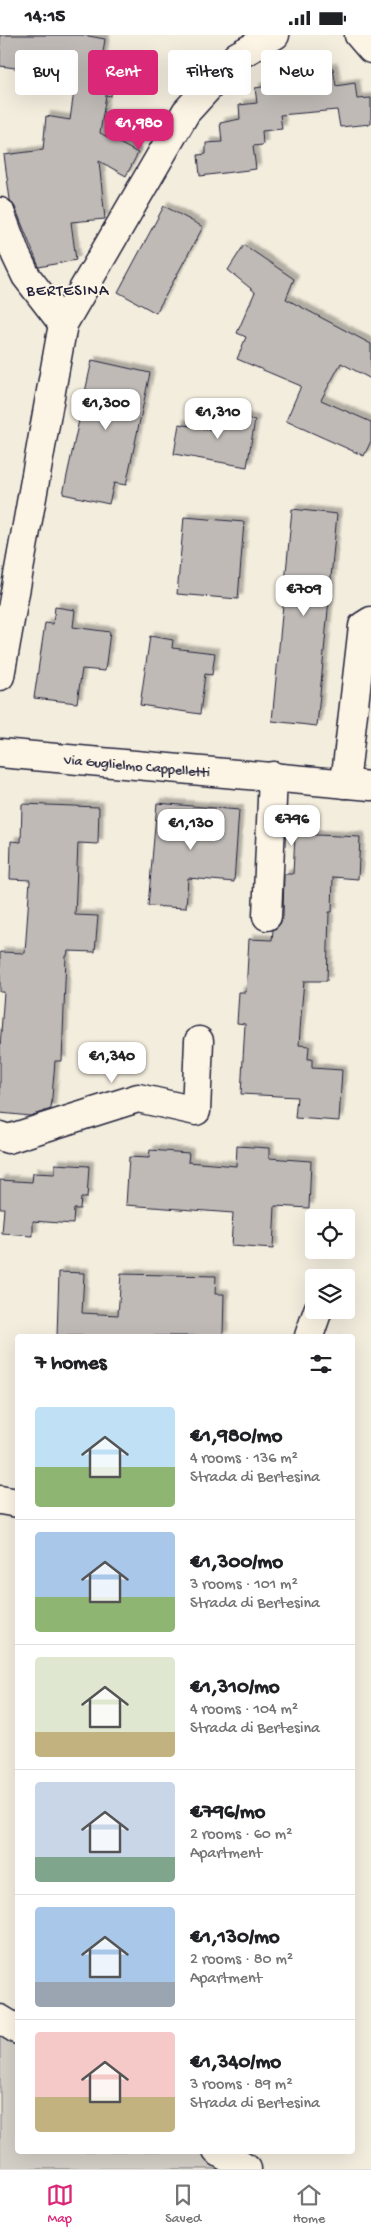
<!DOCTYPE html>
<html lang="en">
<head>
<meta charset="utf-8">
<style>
  :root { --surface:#fff; --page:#f6f6f6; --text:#202124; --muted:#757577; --line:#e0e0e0; --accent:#db2777 }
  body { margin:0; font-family:"Gochi Hand",sans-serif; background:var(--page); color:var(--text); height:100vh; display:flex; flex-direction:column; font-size:19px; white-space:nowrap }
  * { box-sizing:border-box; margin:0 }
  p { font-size:16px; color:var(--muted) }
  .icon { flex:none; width:28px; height:28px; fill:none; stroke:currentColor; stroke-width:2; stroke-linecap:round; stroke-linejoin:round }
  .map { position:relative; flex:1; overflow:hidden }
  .drawer { position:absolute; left:15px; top:1299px; width:340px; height:820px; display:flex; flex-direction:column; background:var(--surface); border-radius:5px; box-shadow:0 5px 20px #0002 }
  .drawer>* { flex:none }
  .top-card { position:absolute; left:15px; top:15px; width:341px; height:45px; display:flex; gap:10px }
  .buttons { position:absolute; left:305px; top:1174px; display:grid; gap:10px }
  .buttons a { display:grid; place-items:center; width:50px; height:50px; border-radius:5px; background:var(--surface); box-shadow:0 5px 20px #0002; font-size:25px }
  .price { position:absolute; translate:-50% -42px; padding:0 11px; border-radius:10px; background:#fff; color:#222; font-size:16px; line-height:32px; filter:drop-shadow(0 1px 2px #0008) }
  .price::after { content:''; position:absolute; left:50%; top:30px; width:15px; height:11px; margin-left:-8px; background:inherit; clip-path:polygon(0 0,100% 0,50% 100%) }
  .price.selected { background:var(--accent); color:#fff }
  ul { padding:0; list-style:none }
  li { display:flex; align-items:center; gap:15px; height:125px; padding:0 20px }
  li+li { border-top:1px solid var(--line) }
  li span { display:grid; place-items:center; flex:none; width:140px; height:100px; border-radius:5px; color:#555 }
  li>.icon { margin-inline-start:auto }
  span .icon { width:60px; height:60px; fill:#fffc; stroke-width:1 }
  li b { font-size:21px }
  h2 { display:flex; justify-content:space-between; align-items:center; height:60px; padding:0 20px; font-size:21px }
  .chip { padding:0 18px; border-radius:5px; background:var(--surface); box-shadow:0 5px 20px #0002; font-size:18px; line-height:45px }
  .chip.selected { background:var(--accent); color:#fff }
  .status { display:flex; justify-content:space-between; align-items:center; height:35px; padding:0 25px; background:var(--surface); direction:ltr }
  .status svg { height:14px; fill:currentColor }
  .tab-bar { display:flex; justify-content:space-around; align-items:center; height:70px; border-top:1px solid var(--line); background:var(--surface); font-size:14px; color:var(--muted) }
  .tab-bar a { display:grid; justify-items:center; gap:2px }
  .tab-bar .selected { color:var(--accent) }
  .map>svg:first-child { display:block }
  .green { fill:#d4cfc6; stroke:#7b7880 }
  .building { fill:#bfbab6; stroke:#22223b; filter:url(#shadow) }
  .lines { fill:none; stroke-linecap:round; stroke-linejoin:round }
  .minor-casing { stroke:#22223b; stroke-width:31 }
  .tertiary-casing { stroke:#22223b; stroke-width:31 }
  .minor { stroke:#fcf5e5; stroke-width:28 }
  .tertiary { stroke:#fcf5e5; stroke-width:28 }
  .labels { text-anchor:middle; stroke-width:4; stroke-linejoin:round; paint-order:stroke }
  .street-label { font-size:14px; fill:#22223b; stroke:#fcf5e5 }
  .quarter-label { font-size:16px; letter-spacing:1px; fill:#22223b; stroke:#fcf5e5 }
</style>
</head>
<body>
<div class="status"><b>14:15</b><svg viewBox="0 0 49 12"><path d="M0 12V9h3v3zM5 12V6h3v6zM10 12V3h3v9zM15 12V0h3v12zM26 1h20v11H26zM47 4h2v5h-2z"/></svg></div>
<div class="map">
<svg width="371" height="2134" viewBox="0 0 371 2134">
  <defs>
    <filter id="shadow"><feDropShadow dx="4.5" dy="-4.5" stdDeviation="1" flood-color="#0004"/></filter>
  </defs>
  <rect width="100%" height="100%" fill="#f3edde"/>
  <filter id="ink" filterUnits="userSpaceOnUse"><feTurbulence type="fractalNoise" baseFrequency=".02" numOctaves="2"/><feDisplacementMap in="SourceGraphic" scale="10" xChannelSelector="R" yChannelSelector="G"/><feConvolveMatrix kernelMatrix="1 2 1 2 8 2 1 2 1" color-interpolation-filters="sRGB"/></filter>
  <g filter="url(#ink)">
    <!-- green -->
    <path class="green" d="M0,1984L17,1995L18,2116H205L227,2134H0Z"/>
    <!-- building -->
    <g class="building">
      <path d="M0,0H83L105,4L102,24L116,26L111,61L106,60L100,98L138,118L126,141L99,126L105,184L71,187L76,225L39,232L15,172L10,165L4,120L43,115L46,81L70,85L76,41L0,31Z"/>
      <path d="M314,31V35L333,33L336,51L355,48L357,64L371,63V89L340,92L337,75L280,80L282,94L262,96L263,110L253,111L256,134L200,141L198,120L206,119V108L222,107L220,88L240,84L239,70L257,68L255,53L275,50L274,35Z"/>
      <path d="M164,171L203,192L156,278L118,257Z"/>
      <path d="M244,210L294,244L286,264L371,309V344L341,328L321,365L371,387V406L364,421L286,386L301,351L237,324L246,302L237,298L255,257L228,235Z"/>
      <path d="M92,325L150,338L126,450L114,448L109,469L63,459Z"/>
      <path d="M215,377L255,385L247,432L174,419L179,389L212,395Z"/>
      <path d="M292,474L337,479L317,691L272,686Z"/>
      <path d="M184,482L244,487L238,564L177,559Z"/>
      <path d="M55,572L75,575L73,592L110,597L105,636L82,634L77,668L34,663L45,588L53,589Z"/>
      <path d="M150,601L173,605L172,613L215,618L212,640L205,639L200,679L140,670Z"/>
      <path d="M157,768L239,775L234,847L188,843L186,873L148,871Z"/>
      <path d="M22,769L99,772L98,809L78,808L75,880L98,881L95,917L68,916L67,921H66L62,1026H55L51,1074L30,1081L0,1078V1011L4,957H0V917L25,918L30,845L10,844L11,806L21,807Z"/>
      <path d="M295,799L360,802L358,844L333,842L332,877H329L327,946H304L302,968L299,1010L309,1011L308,1024H312V1033L342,1035L339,1086L295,1083L297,1062L241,1059L245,989L237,988L239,957H246L249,904L272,905L273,895L280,889L283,882L284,839H293Z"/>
      <path d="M237,1111L269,1113V1123L311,1126L309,1173L275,1171L273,1214L231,1211L233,1178L126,1170L129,1122L149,1123L150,1115L189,1118L188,1127L236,1131Z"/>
      <path d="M55,1129L89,1131L87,1163H81L80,1174H74L73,1189L33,1186V1201L2,1199L4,1173H0V1145L32,1147L33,1138L55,1139Z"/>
      <path d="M59,1237L84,1238L82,1278L118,1280L121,1239L216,1241L215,1259H224L223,1301H57Z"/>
    </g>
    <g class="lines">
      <!-- minor casing -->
      <g class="minor-casing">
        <g id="minor">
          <path d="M359,0L371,14"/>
          <path d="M0,177L16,220L26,241L63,289"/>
          <path d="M0,718L371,751"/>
          <path d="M345,749L363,591L371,586"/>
          <path d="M267,881L273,741"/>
          <path d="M0,1101L8,1104L138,1063L196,1076L199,1006"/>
          <path d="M309,1301L318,1275"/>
          <path d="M0,1465L18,1468"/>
          <path d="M0,1984L18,1995"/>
          <path d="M217,2116L247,2134"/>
        </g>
      </g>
      <!-- tertiary casing -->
      <g class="tertiary-casing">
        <path id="tertiary" d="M0,641L63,289L186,77L237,21L275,0"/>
      </g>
      <!-- minor -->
      <use href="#minor" class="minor"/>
      <!-- tertiary -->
      <use href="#tertiary" class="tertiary"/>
    </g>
  </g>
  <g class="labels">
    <!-- street labels -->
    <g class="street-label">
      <text transform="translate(137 730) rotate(5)" y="5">Via Guglielmo Cappelletti</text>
    </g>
    <!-- quarter labels -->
    <g class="quarter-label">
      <text x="68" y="260">BERTESINA</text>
    </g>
  </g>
</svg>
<div class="buttons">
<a><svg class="icon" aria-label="locate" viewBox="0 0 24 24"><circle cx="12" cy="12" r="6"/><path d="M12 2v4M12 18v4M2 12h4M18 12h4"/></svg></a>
<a><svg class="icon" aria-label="layers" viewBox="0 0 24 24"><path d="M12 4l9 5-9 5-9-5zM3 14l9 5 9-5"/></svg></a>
</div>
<b class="price selected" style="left:139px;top:116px">€1,980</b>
<b class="price" style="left:106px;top:396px">€1,300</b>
<b class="price" style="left:218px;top:405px">€1,310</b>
<b class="price" style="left:304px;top:582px">€709</b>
<b class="price" style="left:292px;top:812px">€796</b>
<b class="price" style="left:191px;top:816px">€1,130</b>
<b class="price" style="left:112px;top:1049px">€1,340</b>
<div class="top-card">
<a class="chip">Buy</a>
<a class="chip selected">Rent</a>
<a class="chip">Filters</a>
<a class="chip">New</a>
</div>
<section class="drawer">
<h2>7 homes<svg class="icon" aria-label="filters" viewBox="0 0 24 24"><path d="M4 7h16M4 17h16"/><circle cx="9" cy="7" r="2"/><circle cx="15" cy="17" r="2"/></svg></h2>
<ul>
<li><span style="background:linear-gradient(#bfe0f5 60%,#8fb573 0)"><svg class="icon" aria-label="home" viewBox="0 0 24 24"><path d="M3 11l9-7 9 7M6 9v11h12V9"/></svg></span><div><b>€1,980/mo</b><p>4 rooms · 136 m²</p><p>Strada di Bertesina</p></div></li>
<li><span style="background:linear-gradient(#a9c7e8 65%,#8fb573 0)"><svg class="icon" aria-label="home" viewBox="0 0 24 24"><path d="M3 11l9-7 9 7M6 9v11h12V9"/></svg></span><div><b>€1,300/mo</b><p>3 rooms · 101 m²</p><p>Strada di Bertesina</p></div></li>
<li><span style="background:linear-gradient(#dfe7d0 75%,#c2b280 0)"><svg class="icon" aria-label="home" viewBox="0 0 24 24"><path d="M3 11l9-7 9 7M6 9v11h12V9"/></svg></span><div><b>€1,310/mo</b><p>4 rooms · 104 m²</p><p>Strada di Bertesina</p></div></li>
<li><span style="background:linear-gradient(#c9d6e8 75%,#7fa58c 0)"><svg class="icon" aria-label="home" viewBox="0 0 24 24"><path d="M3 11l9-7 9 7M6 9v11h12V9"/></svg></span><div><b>€796/mo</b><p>2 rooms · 60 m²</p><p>Apartment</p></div></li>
<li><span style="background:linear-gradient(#a9c7e8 75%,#9aa5b1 0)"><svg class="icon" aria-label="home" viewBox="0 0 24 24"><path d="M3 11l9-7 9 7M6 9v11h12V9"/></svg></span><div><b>€1,130/mo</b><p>2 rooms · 80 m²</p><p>Apartment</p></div></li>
<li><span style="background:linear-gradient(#f6c9c9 65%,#c2b280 0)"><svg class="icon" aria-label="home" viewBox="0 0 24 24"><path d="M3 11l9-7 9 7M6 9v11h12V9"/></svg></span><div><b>€1,340/mo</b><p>3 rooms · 89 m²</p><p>Strada di Bertesina</p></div></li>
</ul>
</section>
</div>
<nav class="tab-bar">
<a class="selected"><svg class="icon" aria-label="map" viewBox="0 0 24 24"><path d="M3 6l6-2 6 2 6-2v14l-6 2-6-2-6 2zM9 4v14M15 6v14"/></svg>Map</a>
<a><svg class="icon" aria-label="saved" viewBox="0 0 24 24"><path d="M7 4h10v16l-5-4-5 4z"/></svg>Saved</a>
<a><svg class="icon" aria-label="home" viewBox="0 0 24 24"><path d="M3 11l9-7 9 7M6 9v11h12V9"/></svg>Home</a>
</nav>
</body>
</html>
